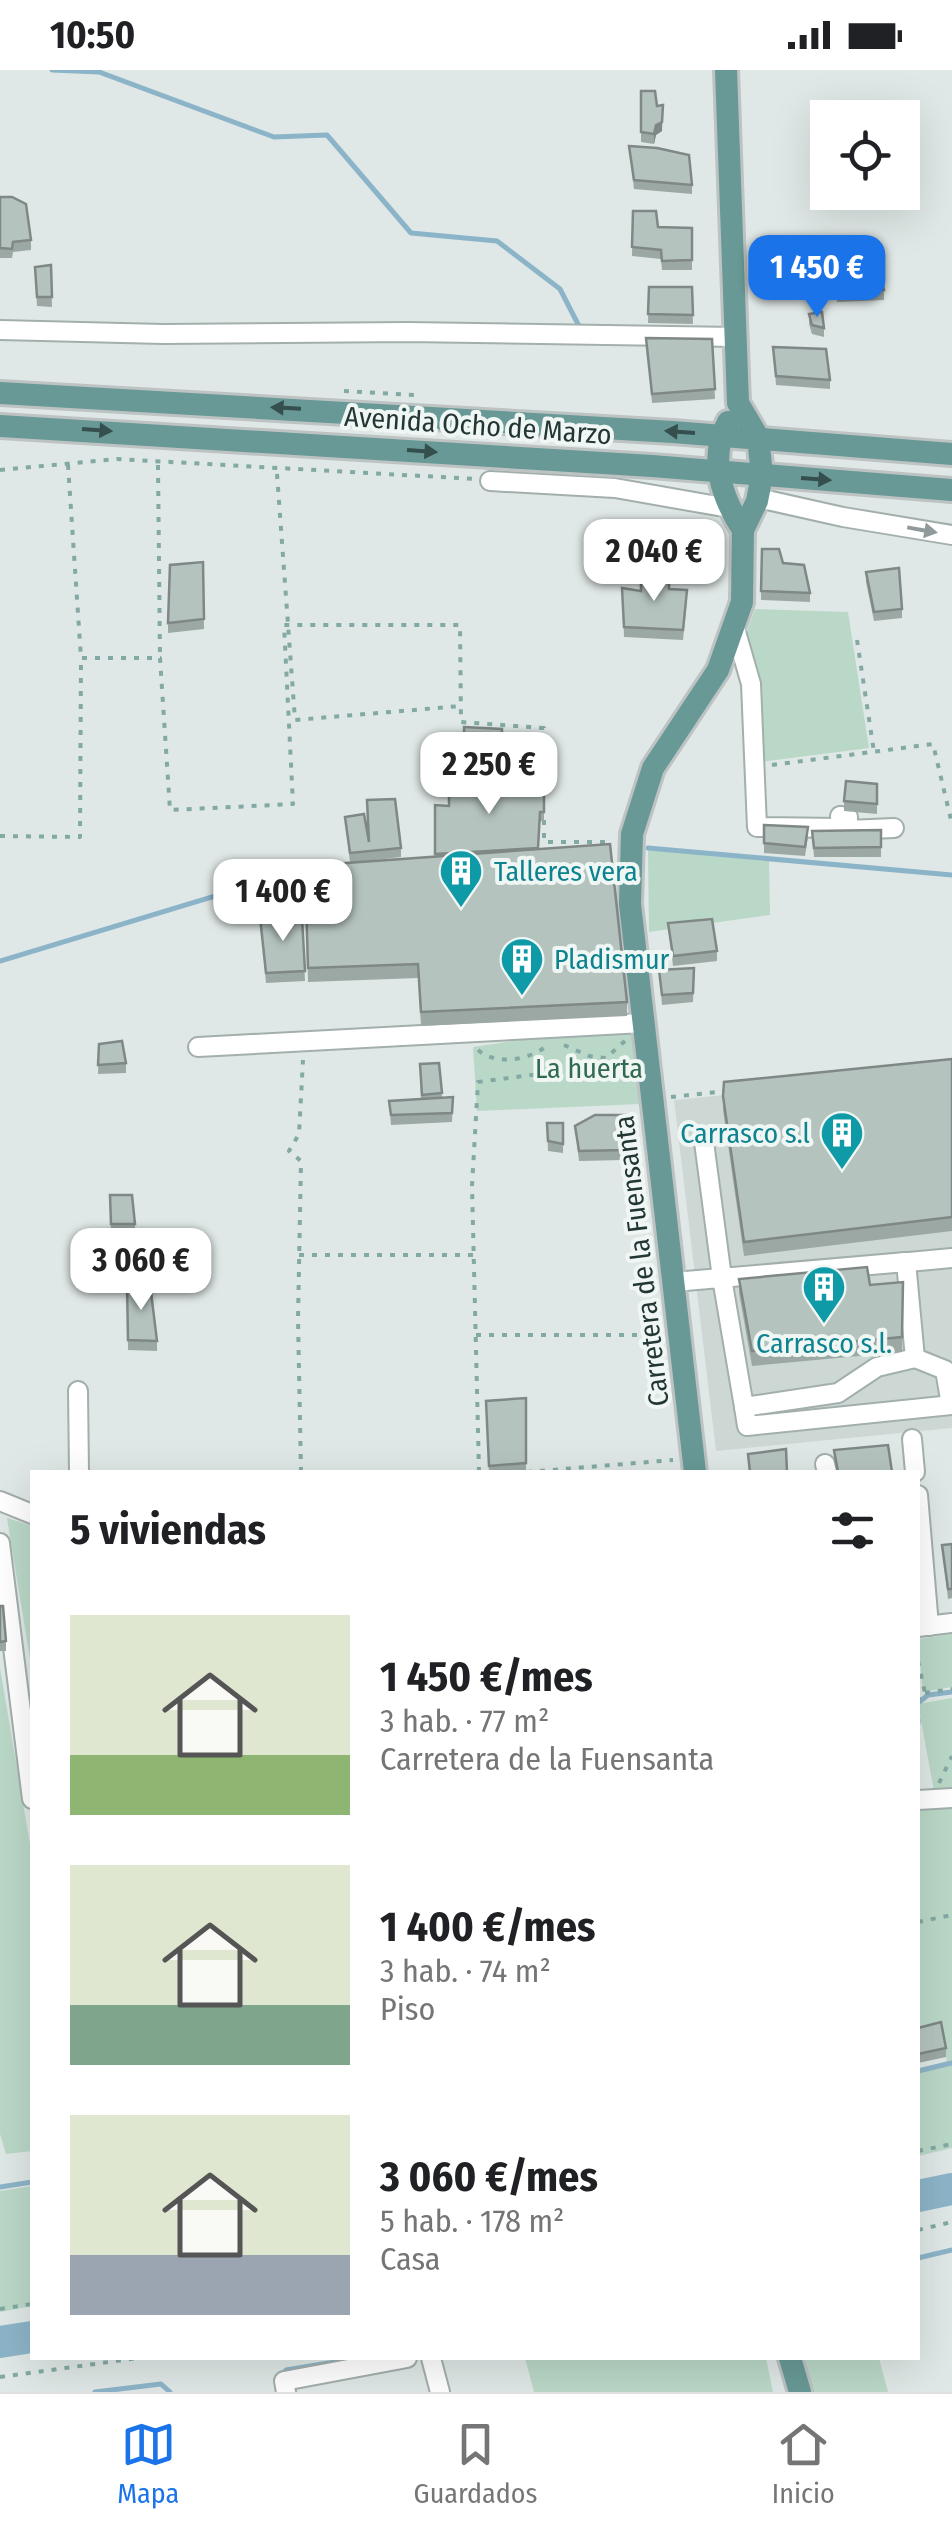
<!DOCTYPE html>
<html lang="es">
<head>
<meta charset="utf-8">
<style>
  :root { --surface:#fff; --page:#f2f2f2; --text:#202124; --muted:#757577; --line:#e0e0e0; --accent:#1a73e8 }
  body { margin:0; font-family:"Fira Sans Condensed",sans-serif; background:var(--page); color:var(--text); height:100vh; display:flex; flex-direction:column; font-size:38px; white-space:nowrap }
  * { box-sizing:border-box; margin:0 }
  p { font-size:32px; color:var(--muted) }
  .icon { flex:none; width:55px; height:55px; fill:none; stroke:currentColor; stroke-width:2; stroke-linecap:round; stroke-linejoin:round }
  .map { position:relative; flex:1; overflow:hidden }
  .sheet { position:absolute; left:30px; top:1400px; width:890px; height:890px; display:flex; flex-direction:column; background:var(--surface); border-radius:0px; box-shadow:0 10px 40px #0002 }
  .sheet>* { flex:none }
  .controls { position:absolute; left:810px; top:30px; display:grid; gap:20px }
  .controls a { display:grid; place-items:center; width:110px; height:110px; border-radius:0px; background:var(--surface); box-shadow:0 10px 40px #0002; font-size:50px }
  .price { position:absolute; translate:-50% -85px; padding:0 22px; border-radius:20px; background:#fff; color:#222; font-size:32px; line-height:65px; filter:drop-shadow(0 2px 5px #0008) }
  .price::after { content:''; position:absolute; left:50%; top:60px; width:30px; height:22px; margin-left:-15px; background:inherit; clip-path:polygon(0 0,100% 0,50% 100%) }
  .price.current { background:var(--accent); color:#fff }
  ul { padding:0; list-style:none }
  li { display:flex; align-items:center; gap:30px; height:250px; padding:0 40px }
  li span { display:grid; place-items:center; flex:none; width:280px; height:200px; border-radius:0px; color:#555 }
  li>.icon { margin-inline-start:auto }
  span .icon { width:120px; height:120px; fill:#fffc; stroke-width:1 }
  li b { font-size:42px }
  h2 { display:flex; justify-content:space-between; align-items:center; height:120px; padding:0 40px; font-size:42px }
  .status { display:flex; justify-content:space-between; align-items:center; height:70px; padding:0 50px; background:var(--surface); direction:ltr }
  .status svg { height:28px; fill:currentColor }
  .menu { display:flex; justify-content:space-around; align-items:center; height:140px; border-top:2px solid var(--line); background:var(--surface); font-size:28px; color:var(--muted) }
  .menu a { display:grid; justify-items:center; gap:5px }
  .menu .current { color:var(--accent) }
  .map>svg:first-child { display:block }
  .built { fill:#cdd8d5 }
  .green { fill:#bad8c7 }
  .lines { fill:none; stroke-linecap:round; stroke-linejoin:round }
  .stream { stroke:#8cb4c8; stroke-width:5 }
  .river { stroke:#8cb4c8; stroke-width:32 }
  .minor-casing { stroke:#a3afad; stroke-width:22 }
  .major-casing { stroke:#bdc3c2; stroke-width:28 }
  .path { stroke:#83a9a4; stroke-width:4; stroke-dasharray:5 8; stroke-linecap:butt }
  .minor { stroke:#fff; stroke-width:18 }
  .major { stroke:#689996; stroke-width:22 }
  .wall { fill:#9ca8a4 }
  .shaded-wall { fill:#7f8886 }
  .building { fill:#b5c3bf; stroke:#7f8886; stroke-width:2.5 }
  .oneway { fill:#344f4d }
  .oneway2 { fill:#909a9a }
  .labels { text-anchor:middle; stroke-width:8; stroke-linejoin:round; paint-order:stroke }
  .street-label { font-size:28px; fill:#223635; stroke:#eff6f3 }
  .culture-label { font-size:28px; fill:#0d838f; stroke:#eff6f3; text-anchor:start }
  .park-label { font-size:28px; fill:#316951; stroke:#eff6f3 }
</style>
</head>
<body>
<div class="status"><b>10:50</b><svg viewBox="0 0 49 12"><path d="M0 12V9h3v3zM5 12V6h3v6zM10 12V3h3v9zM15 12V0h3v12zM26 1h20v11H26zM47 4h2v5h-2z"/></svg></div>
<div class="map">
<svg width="952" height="2322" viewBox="0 0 952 2322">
  <rect width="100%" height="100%" fill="#dfe8e6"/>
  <!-- built -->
  <path class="built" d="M952,1003V1358L716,1381L674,1030Z"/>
  <!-- green -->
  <g class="green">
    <path d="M755,539L848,542L869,678L760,692L745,567Z"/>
    <path d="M648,778L769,789L770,845L649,862Z"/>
    <path d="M635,953L640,1034L477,1041L473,977Z"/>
    <path d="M7,1448L32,1456V1601Z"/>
    <path d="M952,1564V1617L923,1622L918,1569Z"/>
    <path d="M0,1598L32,1786V2081L6,2084L0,2064Z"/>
    <path d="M952,1628V1719L934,1721L918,1634Z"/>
    <path d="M948,1728L952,1739V2078L918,2086V1999L947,1991L941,1962L918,1968V1737Z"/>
    <path d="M32,2116V2236L0,2242V2121Z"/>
    <path d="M525,2288H766L773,2322H534Z"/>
    <path d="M803,2288H879L888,2322H811Z"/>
  </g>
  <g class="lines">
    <!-- stream -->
    <g class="stream">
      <path d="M52,0L99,2L274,67L327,65L411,163L497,171L560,219L580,258"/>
      <path d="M648,778L952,805"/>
      <path d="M0,891L308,798"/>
      <path d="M918,1633L928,1625L952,1622"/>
      <path d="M918,1649V1653"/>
      <path d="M918,2001L952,1993"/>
      <path d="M0,2117L32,2112"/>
      <path d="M918,2188L952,2180"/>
      <path d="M282,2307L286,2300L359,2288"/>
      <path d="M95,2322L161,2314L170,2322"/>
    </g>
    <!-- river -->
    <g class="river">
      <path d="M918,2126L952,2119"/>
      <path d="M0,2272L32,2267"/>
    </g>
    <!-- minor casing -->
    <g class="minor-casing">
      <g id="minor">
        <path d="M0,260L163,264L408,262L736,267"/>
        <path d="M490,411L615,418L729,438"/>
        <path d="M758,428L843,447L952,465"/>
        <path d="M734,555L751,614L757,757L841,758L840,746L848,747V760L894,758"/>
        <path d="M198,977L643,953"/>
        <path d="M898,1193L952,1188"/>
        <path d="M674,1212L906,1192L915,1288L877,1297L838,1323L744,1337L722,1208L704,1072"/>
        <path d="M915,1288L945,1300L951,1335"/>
        <path d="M78,1321L79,1402"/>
        <path d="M744,1337L747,1356L952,1335"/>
        <path d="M912,1369L915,1402"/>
        <path d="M825,1394L827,1402"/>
        <path d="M918,1425L929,1556"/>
        <path d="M0,1431L32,1444"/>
        <path d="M0,1473L32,1729"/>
        <path d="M918,1557L952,1553"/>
        <path d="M918,1730L952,1728"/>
        <path d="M431,2288L440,2322"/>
        <path d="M286,2322L284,2311L407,2288"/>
      </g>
    </g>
    <!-- major casing -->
    <g class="major-casing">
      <g id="major">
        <path d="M0,323L673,362L952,384"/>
        <path d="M728,352C708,388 722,428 743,460"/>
        <path d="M0,356L652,396L952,420"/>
        <path d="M695,1402L630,834L632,764L653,698L718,600L742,532L743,460L757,431L762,405L758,367L738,333L726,0"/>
        <path d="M790,2288L800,2322"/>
      </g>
    </g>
    <!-- path -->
    <g class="path">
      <path d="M344,321L414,325"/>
      <path d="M68,395L81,588"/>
      <path d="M158,395L160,588"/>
      <path d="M0,400L117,389L476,409"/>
      <path d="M277,404L295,650L461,636"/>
      <path d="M857,570L874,682"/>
      <path d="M772,695L933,674L952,754"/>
      <path d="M544,750V772H612"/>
      <path d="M0,766L80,767L81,588H160L170,740L293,734L284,555H460L461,652L544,658V726"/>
      <path d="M564,975L589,986L606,988L626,970"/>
      <path d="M478,980C497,996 528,990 547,976"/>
      <path d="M671,1027L727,1021"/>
      <path d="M299,1185H473"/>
      <path d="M476,1265H661"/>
      <path d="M301,1402L298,1249L301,1091L289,1081L299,1064L303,990"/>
      <path d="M479,1402L472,1116L478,1012L593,997L631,996"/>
      <path d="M527,1402L673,1390"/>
      <path d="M918,1591L925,1623L918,1629"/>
      <path d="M925,1623L952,1619"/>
      <path d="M939,1713L952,1686"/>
      <path d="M918,1852L952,1845"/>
      <path d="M918,2081L952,2074"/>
      <path d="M918,2160L952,2152"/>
      <path d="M0,2239L32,2234"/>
      <path d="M0,2307L138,2288"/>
    </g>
    <!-- minor -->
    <use href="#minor" class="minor"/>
    <!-- major -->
    <use href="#major" class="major"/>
  </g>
  <!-- wall -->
  <g class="wall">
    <path d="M641,21L657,36L662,61L656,65L654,74L641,72Z"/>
    <path d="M629,76L692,115V124L634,119Z"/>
    <path d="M0,127L31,170V180L13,182L12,188H0Z"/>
    <path d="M633,141L658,157L692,158V200H662L661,189L632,186Z"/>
    <path d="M51,195L52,237L37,236L35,197Z"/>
    <path d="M791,202L819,212L818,231L791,227Z"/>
    <path d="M835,204L884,220V230L837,232Z"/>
    <path d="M649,217H692L693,254L648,253Z"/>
    <path d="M809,244L824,258V267L812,264L809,254Z"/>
    <path d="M646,268L712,269L715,329L652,333Z"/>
    <path d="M773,277L830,310V319L776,315Z"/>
    <path d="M203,492L204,559L168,563V553Z"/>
    <path d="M783,493L810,523V532L761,530V521Z"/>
    <path d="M866,502L902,539V548L874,551L866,512Z"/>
    <path d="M622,518L641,521L669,519L687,529L683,570L624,567Z"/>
    <path d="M464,657L502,659L501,709L465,706Z"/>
    <path d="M520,667L532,675L544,696V706L529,705L530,687L520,684Z"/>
    <path d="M877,714V744L844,741V731Z"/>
    <path d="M544,716V752L540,751L538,780L627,932V946L421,956L418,908L308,912L305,796L435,787V735L449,736Z"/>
    <path d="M345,747L369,768L401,778V787L350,793Z"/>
    <path d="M764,755L808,767L805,786L764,783Z"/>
    <path d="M881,760V787H814L812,761Z"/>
    <path d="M260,847L302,848L305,911L266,913Z"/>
    <path d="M668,853L717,881V891L673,896Z"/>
    <path d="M694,898L693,932L662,935L659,900Z"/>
    <path d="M99,974L126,993V1003L98,1004Z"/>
    <path d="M952,989V1161L744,1186L723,1040L724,1012Z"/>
    <path d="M439,993L442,1028L453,1027L452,1052L391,1055L389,1031L421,1029L420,994Z"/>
    <path d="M625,1045L624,1090L579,1091L575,1056Z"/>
    <path d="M547,1053H563V1083L548,1081Z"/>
    <path d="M110,1125L135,1154V1164H111Z"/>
    <path d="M739,1209L870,1215L903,1212L902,1282L752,1296L739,1223Z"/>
    <path d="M127,1214L157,1271V1281L128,1280Z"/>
    <path d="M526,1328V1402H489L486,1331Z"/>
    <path d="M952,1474V1528L948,1529L942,1475Z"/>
    <path d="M0,1536L6,1571V1581H0Z"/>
    <path d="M918,1958L946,1978V1987L918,1993Z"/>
  </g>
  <!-- shaded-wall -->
  <path class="shaded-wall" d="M663,35L662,61L656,65L654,74V64Z"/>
  <!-- building -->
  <g class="building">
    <path d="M641,21H655L657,36L663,35L662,52L656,55L654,64L641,62Z"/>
    <path d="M629,76L657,78L689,85L692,115L634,110Z"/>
    <path d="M0,127H12L26,134L31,170L13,172L12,179L0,178Z"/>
    <path d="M633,141H656L658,157L692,158V190L662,191L661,180L632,177Z"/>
    <path d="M879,191L884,220L837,223L835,204L859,192Z"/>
    <path d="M51,195L52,227H37L35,197Z"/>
    <path d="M791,202H819L818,221L791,218Z"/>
    <path d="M649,217H692L693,245L648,244Z"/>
    <path d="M822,242L824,258L812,255L809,244Z"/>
    <path d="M646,268L712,269L715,319L652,324Z"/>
    <path d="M773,277L826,279L830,310L776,306Z"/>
    <path d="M762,479H779L783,493L804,495L810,523L761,521Z"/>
    <path d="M203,492L204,549L168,553L170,495Z"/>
    <path d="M899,498L902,539L874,542L866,502Z"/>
    <path d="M641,503L669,504V519L687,520L683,560L624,557L622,518L641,521Z"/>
    <path d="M464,657L502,659L501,699L465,696Z"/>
    <path d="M533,666L532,675L541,676L544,696H529L531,678L520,674V667Z"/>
    <path d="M449,709L544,716V742H540L538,778L435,784V735L449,736Z"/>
    <path d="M846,711L877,714V734L844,731Z"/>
    <path d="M395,729L401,778L350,783L345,747L364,744L369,772L367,730Z"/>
    <path d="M764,755L808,757L805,777L764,773Z"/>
    <path d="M881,760V777L814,778L812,761Z"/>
    <path d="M610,774L627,932L421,942L418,894L308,898L305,796Z"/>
    <path d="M260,847L302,848L305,901L266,903Z"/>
    <path d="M712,849L717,881L673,886L668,853Z"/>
    <path d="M694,898L693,923L662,925L659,900Z"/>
    <path d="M122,971L126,993L98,995L99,974Z"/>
    <path d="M952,989V1147L744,1172L723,1026L724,1012Z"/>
    <path d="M439,993L442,1023L422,1025L420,994Z"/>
    <path d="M453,1027L452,1043L391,1045L389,1031Z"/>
    <path d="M595,1045H625L624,1080L579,1081L575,1056Z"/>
    <path d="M547,1053H563V1074L548,1071Z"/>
    <path d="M110,1125H132L135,1154H111Z"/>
    <path d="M867,1197L870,1215L903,1212L902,1267L752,1281L739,1209Z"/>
    <path d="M127,1214H150L157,1271L128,1270Z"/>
    <path d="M526,1328V1393L489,1396L486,1331Z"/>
    <path d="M888,1375L892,1402H838L834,1380Z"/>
    <path d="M786,1379L787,1402H750L748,1384Z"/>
    <path d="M952,1474V1519H948L942,1475Z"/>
    <path d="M0,1536H3L6,1571L0,1572Z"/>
    <path d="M941,1952L946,1978L918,1984V1958Z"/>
  </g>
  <!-- one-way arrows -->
  <defs><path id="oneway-solid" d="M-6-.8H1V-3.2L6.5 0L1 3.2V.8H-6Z" transform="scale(2.5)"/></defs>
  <g class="oneway">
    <use href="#oneway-solid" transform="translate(286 338) rotate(-177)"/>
    <use href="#oneway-solid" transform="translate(97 360) rotate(4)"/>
    <use href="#oneway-solid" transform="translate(680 362) rotate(-176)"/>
    <use href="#oneway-solid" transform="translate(422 381) rotate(4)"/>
    <use href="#oneway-solid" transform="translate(816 409) rotate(4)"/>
  </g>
  <use class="oneway2" href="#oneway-solid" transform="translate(922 460) rotate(10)"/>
  <!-- icons -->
  <defs>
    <g id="building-pin" transform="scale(2.25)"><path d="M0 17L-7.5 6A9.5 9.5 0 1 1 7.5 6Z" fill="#0f9aa8" stroke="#eff6f3"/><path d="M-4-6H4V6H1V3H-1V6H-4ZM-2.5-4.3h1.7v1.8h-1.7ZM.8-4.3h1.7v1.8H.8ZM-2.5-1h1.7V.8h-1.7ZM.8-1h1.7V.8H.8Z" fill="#fff"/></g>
  </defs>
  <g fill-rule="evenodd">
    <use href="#building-pin" x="461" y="801"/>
    <use href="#building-pin" x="522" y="889"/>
    <use href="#building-pin" x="842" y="1063"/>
    <use href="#building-pin" x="824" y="1217"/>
  </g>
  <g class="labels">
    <!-- street labels -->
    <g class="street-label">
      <text transform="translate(478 355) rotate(4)" y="10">Avenida Ocho de Marzo</text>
      <text transform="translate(641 1191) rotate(-97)" y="10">Carretera de la Fuensanta</text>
    </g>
    <!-- culture labels -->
    <g class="culture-label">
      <text x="494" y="811">Talleres vera</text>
      <text x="554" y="899">Pladismur</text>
      <text x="810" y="1073" text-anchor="end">Carrasco s.l</text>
      <text x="824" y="1283" text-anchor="middle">Carrasco s.l.</text>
    </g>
    <!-- park labels -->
    <g class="park-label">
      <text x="589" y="1008">La huerta</text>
    </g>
  </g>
</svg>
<div class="controls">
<a><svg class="icon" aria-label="locate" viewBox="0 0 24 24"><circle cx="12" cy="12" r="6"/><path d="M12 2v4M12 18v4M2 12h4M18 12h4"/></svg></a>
</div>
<b class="price current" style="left:817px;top:250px">1 450 €</b>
<b class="price" style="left:654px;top:534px">2 040 €</b>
<b class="price" style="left:489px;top:747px">2 250 €</b>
<b class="price" style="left:283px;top:874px">1 400 €</b>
<b class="price" style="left:141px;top:1243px">3 060 €</b>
<section class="sheet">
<h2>5 viviendas<svg class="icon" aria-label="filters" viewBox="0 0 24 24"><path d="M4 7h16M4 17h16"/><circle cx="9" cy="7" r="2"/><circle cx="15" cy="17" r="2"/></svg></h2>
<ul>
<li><span style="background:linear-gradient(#dfe7d0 70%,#8fb573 0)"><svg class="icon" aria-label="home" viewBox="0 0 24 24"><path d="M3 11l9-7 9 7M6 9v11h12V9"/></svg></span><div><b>1 450 €/mes</b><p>3 hab. · 77 m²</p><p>Carretera de la Fuensanta</p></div></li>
<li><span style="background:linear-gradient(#dfe7d0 70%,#7fa58c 0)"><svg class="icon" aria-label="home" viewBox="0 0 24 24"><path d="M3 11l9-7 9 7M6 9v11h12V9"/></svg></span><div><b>1 400 €/mes</b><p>3 hab. · 74 m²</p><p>Piso</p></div></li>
<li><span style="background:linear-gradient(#dfe7d0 70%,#9aa5b1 0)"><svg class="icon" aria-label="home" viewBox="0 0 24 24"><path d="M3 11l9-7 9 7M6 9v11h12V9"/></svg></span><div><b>3 060 €/mes</b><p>5 hab. · 178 m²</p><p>Casa</p></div></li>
</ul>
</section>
</div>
<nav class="menu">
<a class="current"><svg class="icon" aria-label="map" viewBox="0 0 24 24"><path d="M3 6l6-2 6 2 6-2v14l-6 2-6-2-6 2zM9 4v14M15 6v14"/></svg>Mapa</a>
<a><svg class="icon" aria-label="saved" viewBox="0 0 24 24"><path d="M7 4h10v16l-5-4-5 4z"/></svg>Guardados</a>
<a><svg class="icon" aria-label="home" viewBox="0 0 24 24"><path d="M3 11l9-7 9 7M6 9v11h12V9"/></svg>Inicio</a>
</nav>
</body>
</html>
